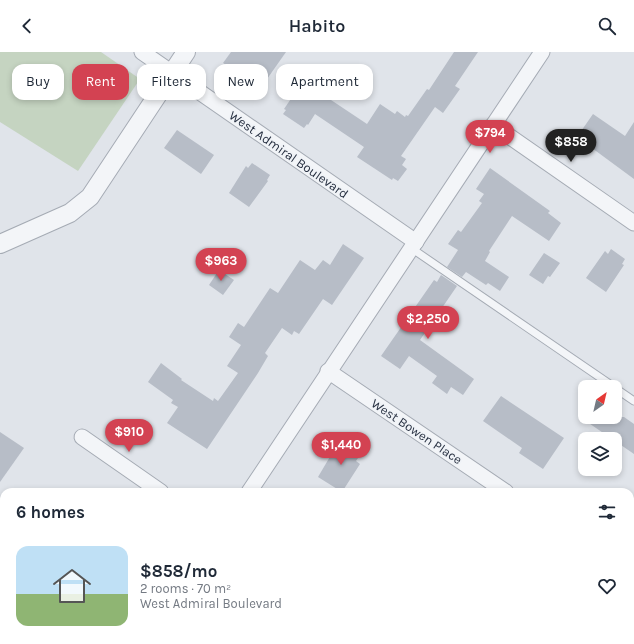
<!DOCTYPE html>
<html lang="en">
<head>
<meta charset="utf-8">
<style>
  :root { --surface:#fff; --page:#f2f2f3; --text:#1f2937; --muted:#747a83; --accent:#d34252 }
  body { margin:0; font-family:Karla,sans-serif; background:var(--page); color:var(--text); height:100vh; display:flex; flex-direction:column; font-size:15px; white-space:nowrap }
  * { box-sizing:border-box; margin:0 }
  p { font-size:13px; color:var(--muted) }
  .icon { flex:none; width:22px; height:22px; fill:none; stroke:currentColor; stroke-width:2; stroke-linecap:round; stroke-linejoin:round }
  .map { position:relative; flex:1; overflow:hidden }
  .sheet { position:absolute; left:0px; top:436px; width:634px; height:156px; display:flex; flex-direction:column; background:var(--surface); border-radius:12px 12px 0 0; box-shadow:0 2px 6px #0003 }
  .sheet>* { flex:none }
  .guide { position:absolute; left:12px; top:12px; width:400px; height:36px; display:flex; gap:8px }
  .needle { width:26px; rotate:34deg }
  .buttons { position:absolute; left:578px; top:328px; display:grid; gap:8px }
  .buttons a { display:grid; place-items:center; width:44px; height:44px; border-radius:8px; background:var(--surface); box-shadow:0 2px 6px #0003; font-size:20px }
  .price { position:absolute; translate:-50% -34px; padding:0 9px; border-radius:14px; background:var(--accent); color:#fff; font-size:13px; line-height:26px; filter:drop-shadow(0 1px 2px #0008) }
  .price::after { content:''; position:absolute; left:50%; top:24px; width:12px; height:9px; margin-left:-6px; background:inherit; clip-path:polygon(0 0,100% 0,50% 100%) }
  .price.on { background:#222; color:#fff }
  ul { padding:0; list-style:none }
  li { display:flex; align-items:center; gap:12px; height:100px; padding:0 16px }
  li span { display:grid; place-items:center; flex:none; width:112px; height:80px; border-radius:12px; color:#555 }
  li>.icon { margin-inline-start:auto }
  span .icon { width:48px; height:48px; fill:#fffc; stroke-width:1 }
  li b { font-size:17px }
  h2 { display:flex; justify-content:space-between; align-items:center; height:48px; padding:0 16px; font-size:17px }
  .pill { padding:0 14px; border-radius:12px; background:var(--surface); box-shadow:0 2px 6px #0003; font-size:14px; line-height:36px }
  .pill.on { background:var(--accent); color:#fff }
  header { display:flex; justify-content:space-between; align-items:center; height:52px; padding:0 16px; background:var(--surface); font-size:18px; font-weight:600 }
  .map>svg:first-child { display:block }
  .green { fill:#c5d4c1 }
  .building { fill:#b7bdc7 }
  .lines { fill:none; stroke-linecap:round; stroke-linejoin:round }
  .service-casing { stroke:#a5abb4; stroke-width:9 }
  .minor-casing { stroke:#a5abb4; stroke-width:17 }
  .tertiary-casing { stroke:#a5abb4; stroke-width:20 }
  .service { stroke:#f3f5f8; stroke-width:7 }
  .minor { stroke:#f3f5f8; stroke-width:15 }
  .tertiary { stroke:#f3f5f8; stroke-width:18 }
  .labels { text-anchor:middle; stroke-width:3.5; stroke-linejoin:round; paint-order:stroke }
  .street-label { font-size:13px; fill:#283142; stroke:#f0f3f7 }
</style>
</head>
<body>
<header><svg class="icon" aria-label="back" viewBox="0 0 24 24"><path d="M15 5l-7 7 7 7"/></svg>Habito<svg class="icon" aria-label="search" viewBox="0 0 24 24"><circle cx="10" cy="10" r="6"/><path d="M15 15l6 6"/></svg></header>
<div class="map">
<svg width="634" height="592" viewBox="0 0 634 592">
  <rect width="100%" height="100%" fill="#e0e4ea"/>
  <!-- green -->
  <g class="green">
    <path d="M0,0H101L140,27L78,119L0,70Z"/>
    <path d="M0,454L4,457V569L0,575Z"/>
  </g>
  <!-- building -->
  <g class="building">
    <path d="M231,0H286L260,37L223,11Z"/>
    <path d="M454,0H478L455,34L460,37L443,61L435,55L401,104L406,107L402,113L407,117L398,129L393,126L392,128L357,105L364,95L315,62L308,73L307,72L304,76L283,62L286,58L284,57L301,32L303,34L308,27L324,38L322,42L367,72L380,52L395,62L397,59L405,65L406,63L408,64L427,37L429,38Z"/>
    <path d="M593,62L625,84L634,70V127L577,85Z"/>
    <path d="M177,78L214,103L201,122L164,96Z"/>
    <path d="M252,111L270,123L267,128L268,129L249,155L229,141L246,114L248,116Z"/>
    <path d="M490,116L550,159L548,161L561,171L549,189L512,164L489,199L490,200L485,209L509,225L500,239L488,231L486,233L466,220L462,225L447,215L458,198L448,192L458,178L461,180L482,151L479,149L484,142L476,137Z"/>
    <path d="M343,192L364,206L332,253L323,247L299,282L294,279L292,283L282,276L265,301L268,304L258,321L207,397L167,371L178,355L171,351L173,348L148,330L161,311L182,327L181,328L213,349L214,346L218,349L238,321L227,314L241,293L229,285L238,271L244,275L270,236L278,241L300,208L315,218L323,208L330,213Z"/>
    <path d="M611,197L625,207L622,212L624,213L606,240L586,226L605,199L608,202Z"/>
    <path d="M544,201L560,211L550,225L548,224L543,232L529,223Z"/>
    <path d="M219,218L234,228L223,243L209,233Z"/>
    <path d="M441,223L457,234L420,288L474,327L463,343L451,335L447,342L432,331L437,324L409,304L400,317L381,304L434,228L437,230Z"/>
    <path d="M501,344L564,386L543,417L519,401L522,396L483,369Z"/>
    <path d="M580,365H624L634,372V402L615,389V387H612Z"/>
    <path d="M0,380L24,396L0,430Z"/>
    <path d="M341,386L362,400L356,409L360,412L342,440L318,425Z"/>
  </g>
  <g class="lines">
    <!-- service casing -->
    <g class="service-casing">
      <g id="service">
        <path d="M411,196L614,335"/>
        <path d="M615,336L634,349"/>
        <path d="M459,588L464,592"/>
      </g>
    </g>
    <!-- minor casing -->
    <g class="minor-casing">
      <g id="minor">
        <path d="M142,0L416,190"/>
        <path d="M493,73L634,171"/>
        <path d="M328,319L506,440"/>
        <path d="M82,385L161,440"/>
        <path d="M249,440L542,0"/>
        <path d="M630,491L634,485"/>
        <path d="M630,526L634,529"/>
        <path d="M202,588L208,592"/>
        <path d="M147,592L150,588"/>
        <path d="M563,592L566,588"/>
      </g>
    </g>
    <!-- tertiary casing -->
    <g class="tertiary-casing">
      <path id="tertiary" d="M0,192L70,161L90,145L186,0"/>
    </g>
    <!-- service -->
    <use href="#service" class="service"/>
    <!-- minor -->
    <use href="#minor" class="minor"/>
    <!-- tertiary -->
    <use href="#tertiary" class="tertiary"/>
  </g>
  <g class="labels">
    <!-- street labels -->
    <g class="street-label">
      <text transform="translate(289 102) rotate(35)" y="5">West Admiral Boulevard</text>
      <text transform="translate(417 379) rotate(34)" y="5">West Bowen Place</text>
    </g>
  </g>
</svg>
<div class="buttons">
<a><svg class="needle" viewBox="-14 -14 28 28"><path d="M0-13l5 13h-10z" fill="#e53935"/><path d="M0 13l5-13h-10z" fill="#747a83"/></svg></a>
<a><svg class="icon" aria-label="layers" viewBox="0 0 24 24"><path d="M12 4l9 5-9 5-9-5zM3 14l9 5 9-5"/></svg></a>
</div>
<b class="price" style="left:490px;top:102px">$794</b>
<b class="price on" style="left:571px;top:111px">$858</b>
<b class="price" style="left:221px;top:230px">$963</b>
<b class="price" style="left:428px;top:288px">$2,250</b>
<b class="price" style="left:129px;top:401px">$910</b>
<b class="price" style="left:341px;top:414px">$1,440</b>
<div class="guide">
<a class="pill">Buy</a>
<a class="pill on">Rent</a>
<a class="pill">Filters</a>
<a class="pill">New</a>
<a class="pill">Apartment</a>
</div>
<section class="sheet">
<h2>6 homes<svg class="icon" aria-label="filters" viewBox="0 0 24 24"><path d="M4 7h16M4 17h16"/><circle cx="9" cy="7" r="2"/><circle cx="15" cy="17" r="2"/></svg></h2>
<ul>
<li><span style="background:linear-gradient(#bfe0f5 60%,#8fb573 0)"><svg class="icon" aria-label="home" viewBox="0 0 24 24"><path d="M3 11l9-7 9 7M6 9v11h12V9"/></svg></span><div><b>$858/mo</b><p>2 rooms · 70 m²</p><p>West Admiral Boulevard</p></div><svg class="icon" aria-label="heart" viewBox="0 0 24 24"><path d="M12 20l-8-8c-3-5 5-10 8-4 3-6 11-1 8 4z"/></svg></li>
</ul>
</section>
</div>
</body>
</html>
